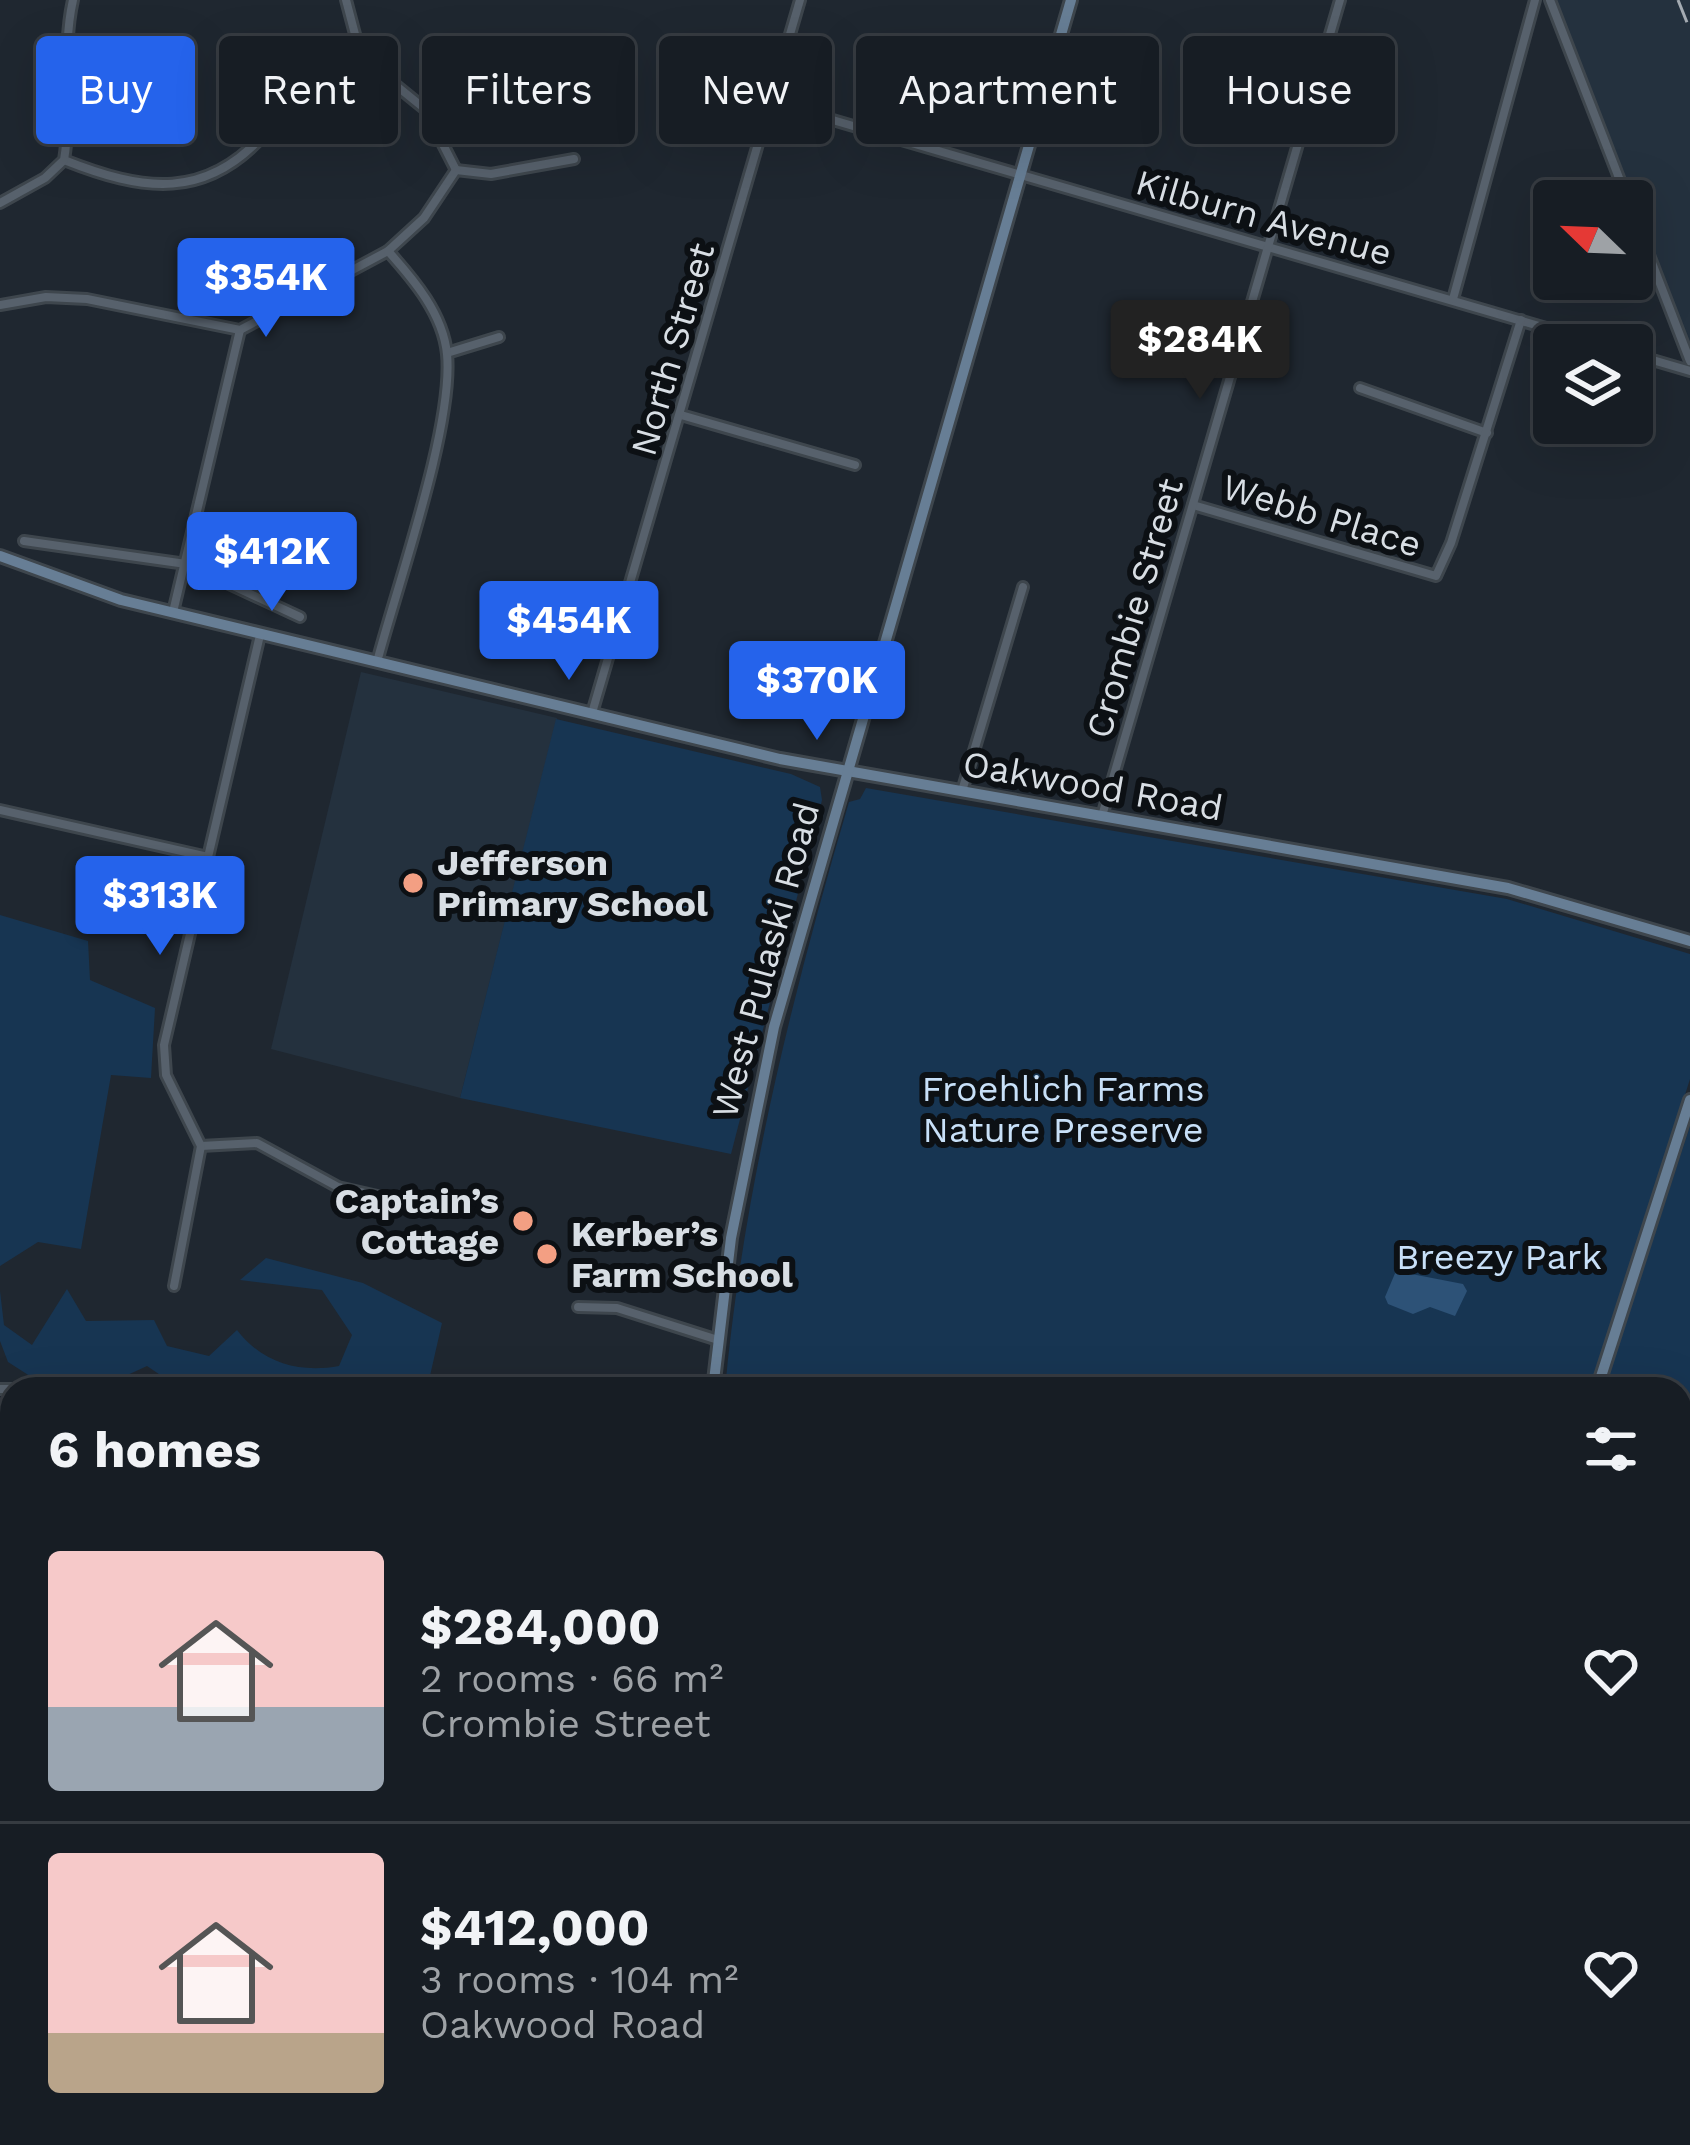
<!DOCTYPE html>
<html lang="en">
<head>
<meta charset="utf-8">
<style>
  :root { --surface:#171d24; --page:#20262c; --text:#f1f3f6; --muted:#9ea2a6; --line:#363b41; --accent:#2563eb }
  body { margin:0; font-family:"Work Sans",sans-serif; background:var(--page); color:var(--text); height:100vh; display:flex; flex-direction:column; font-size:45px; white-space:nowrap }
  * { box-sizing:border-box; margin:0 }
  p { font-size:39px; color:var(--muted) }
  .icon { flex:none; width:66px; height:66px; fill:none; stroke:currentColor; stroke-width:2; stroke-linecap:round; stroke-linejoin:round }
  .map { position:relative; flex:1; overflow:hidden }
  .panel { position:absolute; left:0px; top:1377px; width:1692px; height:768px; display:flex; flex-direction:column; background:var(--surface); border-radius:36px 36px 0 0; box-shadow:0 12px 48px #0002,0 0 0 3px var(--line) }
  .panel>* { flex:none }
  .guide { position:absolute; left:36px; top:36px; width:1620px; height:108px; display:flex; gap:24px }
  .needle { width:78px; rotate:293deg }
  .buttons { position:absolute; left:1533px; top:180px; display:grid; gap:24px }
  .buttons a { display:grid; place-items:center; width:120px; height:120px; border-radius:12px; background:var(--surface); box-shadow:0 12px 48px #0002,0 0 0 3px var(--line); font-size:60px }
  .price { position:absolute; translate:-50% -102px; padding:0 27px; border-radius:12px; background:var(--accent); color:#fff; font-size:39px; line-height:78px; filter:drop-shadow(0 3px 6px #0008) }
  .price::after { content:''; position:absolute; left:50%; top:72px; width:36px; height:27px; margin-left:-18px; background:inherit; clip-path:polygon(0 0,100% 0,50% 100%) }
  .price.selected { background:#222; color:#fff }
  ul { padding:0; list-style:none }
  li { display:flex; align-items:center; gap:36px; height:300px; padding:0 48px }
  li+li { border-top:3px solid var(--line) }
  li span { display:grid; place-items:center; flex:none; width:336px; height:240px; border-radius:12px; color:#555 }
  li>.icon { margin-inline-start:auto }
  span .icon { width:144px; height:144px; fill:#fffc; stroke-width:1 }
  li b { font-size:51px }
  h2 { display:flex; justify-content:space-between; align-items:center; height:144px; padding:0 48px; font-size:51px }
  .tag { padding:0 42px; border-radius:12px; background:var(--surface); box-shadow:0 12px 48px #0002,0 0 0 3px var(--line); font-size:42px; line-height:108px }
  .tag.selected { background:var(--accent); color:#fff }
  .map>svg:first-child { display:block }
  .built { fill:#24313e }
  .green { fill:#173552 }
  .water { fill:#2d5277 }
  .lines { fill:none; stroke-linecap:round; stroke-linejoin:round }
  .street-casing { stroke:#3e464d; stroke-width:14 }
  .secondary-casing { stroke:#3e464d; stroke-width:16 }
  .street { stroke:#57616c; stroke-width:8 }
  .secondary { stroke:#677e95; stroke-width:10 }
  .rail { stroke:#a4abb2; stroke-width:3; stroke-dasharray:24 12; stroke-linecap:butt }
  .poi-dot { fill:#f39f83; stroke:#0c1014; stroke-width:4.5 }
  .labels { text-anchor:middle; stroke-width:12; stroke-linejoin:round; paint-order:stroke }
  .street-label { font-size:36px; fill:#d8dee4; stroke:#0c1014 }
  .poi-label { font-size:36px; font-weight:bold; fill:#d8dee4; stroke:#0c1014; text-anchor:start }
  .park-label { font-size:36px; fill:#c8e0f8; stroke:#0c1014 }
</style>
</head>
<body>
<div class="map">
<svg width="1690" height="2145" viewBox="0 0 1690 2145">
  <rect width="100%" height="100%" fill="#1f2730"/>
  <!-- built -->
  <g class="built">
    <path d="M1556,0H1690V346Z"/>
    <path d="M361,672L557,718L460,1098L271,1049Z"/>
  </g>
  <!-- green -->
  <g class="green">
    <path d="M556,719L791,774L820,787L822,800L731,1154L460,1098Z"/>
    <path d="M866,788L1507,899L1690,954V1079L1592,1389H725C744,1187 792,996 849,802L860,799Z"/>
    <path d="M0,915L88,941L90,980L155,1008L151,1078L111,1075L81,1249L38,1242L0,1266Z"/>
    <path d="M1690,1126V2145H1387L1385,2133H1680V1389H1604Z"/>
    <path d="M266,1258L363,1283L442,1323L427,1389H181L147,1366L97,1389H57L33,1378L8,1362L0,1341V1291L4,1325L32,1345L67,1289L86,1321L154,1320L167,1346L209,1356L237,1330C263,1364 300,1373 339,1366L352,1335L322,1290L240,1280Z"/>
    <path d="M12,1400V1730L0,1727V1402Z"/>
    <path d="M12,2070V2133H690V2145H0V2096Z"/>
    <path d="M1132,2133H1368L1372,2145H1212Z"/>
  </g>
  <!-- water -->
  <path class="water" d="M1396,1271L1463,1284L1467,1291L1455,1316L1430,1307L1413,1314L1388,1304L1385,1297Z"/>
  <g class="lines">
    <!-- street casing -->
    <g class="street-casing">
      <g id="street">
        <path d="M346,0L361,57L425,109L456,170"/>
        <path d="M1550,0L1628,201"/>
        <path d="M771,102L1604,345"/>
        <path d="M64,160C142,191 207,202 268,130C302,90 311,77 361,57"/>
        <path d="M456,170L491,174L574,159"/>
        <path d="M0,203L45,178L64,160C73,106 61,53 73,0"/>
        <path d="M1632,211L1690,361"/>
        <path d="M1453,299L1535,0"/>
        <path d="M0,305L46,297L87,299L240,330L388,251L424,218L456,170"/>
        <path d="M447,353L499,337"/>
        <path d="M1632,354L1690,371"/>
        <path d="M1360,388L1487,433"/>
        <path d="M681,415L855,465"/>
        <path d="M1193,505L1436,576L1451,543L1521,320"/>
        <path d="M24,541L186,564L300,617"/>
        <path d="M173,612L240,330"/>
        <path d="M377,662C397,586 454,425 447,354C443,314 414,280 388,251"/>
        <path d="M592,713L800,0"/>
        <path d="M962,791L1023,587"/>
        <path d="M0,810L208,857"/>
        <path d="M1102,816L1340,0"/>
        <path d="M201,1146L257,1143L338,1187L430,1208"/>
        <path d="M174,1286L201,1146L166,1075L164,1045L260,635"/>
        <path d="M578,1307L617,1308L718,1340"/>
        <path d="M0,1389H16"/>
      </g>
    </g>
    <!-- secondary casing -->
    <g class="secondary-casing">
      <g id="secondary">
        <path d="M0,556L121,600L780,759L1508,888L1690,941"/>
        <path d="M713,1389L731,1238L774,1027L1071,0"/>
        <path d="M1597,1389L1690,1100"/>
        <path d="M706,2133V2145"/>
        <path d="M1376,2133L1379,2145"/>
      </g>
    </g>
    <!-- street -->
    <use href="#street" class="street"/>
    <!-- secondary -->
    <use href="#secondary" class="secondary"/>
    <!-- rail -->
    <path class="rail" d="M1678,0L1690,30"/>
  </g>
  <!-- markers -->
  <g class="poi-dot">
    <circle cx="413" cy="883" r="12"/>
    <circle cx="523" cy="1221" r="12"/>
    <circle cx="547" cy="1254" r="12"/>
  </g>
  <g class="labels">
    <!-- street labels -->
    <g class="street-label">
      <text transform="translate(1264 217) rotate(16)" y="13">Kilburn Avenue</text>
      <text transform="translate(672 349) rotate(-74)" y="13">North Street</text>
      <text transform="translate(1322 515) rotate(17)" y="13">Webb Place</text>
      <text transform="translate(1134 608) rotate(-74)" y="13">Crombie Street</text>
      <text transform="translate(1093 785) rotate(10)" y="13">Oakwood Road</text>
      <text transform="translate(765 960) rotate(-75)" y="13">West Pulaski Road</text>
    </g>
    <!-- poi labels -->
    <g class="poi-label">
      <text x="437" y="875">Jefferson<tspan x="437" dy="41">Primary School</tspan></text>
      <text x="499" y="1213" text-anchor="end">Captain’s<tspan x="499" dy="41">Cottage</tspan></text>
      <text x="571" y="1246">Kerber’s<tspan x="571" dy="41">Farm School</tspan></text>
    </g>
    <!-- park labels -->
    <g class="park-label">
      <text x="1063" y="1101">Froehlich Farms<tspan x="1063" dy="41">Nature Preserve</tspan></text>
      <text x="1499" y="1269">Breezy Park</text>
    </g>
  </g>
</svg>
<div class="buttons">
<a><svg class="needle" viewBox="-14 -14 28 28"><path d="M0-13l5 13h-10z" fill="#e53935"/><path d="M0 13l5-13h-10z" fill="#9ea2a6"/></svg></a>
<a><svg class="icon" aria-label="layers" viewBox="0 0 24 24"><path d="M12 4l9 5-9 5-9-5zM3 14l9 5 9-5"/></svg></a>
</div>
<b class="price" style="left:266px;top:340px">$354K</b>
<b class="price selected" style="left:1200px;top:402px">$284K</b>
<b class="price" style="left:272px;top:614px">$412K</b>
<b class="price" style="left:569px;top:683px">$454K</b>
<b class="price" style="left:817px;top:743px">$370K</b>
<b class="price" style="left:160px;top:958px">$313K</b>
<div class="guide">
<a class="tag selected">Buy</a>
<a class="tag">Rent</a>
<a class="tag">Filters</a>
<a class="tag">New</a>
<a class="tag">Apartment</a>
<a class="tag">House</a>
</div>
<section class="panel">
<h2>6 homes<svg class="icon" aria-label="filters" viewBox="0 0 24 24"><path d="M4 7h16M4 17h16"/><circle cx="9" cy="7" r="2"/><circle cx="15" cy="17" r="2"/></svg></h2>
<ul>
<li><span style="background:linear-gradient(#f6c9c9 65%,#9aa5b1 0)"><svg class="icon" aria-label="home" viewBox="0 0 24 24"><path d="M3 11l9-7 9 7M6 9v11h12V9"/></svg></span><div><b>$284,000</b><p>2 rooms · 66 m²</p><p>Crombie Street</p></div><svg class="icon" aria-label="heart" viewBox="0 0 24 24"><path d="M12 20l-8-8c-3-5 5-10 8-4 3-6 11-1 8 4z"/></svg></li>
<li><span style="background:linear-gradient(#f6c9c9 75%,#b9a48a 0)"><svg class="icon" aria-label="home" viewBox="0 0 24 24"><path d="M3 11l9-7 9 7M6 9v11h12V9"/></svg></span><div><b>$412,000</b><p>3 rooms · 104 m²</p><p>Oakwood Road</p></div><svg class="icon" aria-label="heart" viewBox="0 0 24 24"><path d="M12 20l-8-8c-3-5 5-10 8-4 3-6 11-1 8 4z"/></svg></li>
</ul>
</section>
</div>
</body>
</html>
